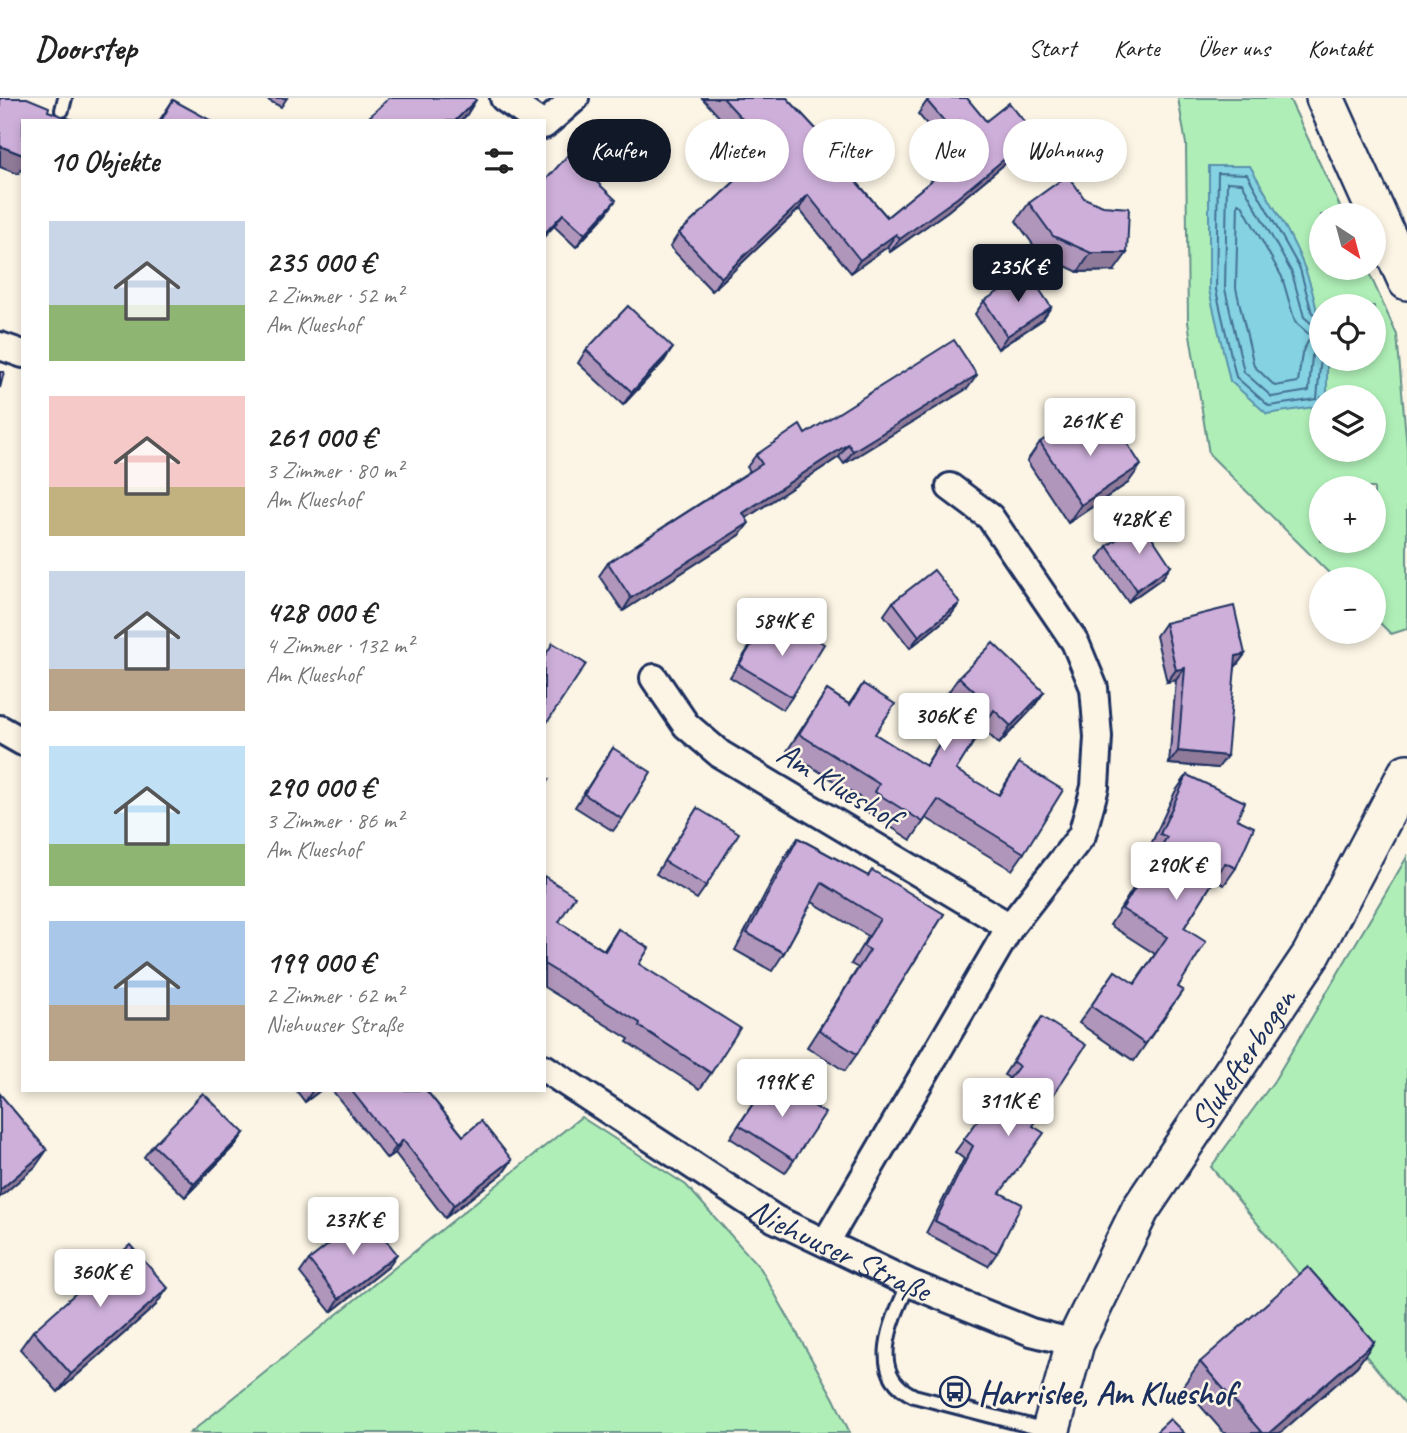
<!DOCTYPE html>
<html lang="de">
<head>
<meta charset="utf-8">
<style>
  :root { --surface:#fff; --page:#f6f6f6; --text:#222; --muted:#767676; --line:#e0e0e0; --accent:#111827 }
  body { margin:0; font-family:Caveat,sans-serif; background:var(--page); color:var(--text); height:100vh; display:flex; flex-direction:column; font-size:26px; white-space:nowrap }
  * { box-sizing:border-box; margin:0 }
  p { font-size:23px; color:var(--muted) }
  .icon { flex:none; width:38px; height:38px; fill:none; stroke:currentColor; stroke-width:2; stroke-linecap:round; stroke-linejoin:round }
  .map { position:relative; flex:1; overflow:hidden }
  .panel { position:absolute; left:21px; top:21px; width:525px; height:973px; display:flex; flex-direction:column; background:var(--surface); border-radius:0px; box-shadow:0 4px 10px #0003 }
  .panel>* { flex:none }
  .banner { position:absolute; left:567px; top:21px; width:665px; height:63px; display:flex; gap:14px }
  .needle { width:46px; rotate:144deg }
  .tools { position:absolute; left:1309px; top:105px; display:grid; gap:14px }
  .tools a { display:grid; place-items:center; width:77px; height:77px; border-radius:50%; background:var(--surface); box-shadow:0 4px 10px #0003; font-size:35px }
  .price { position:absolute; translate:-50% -60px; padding:0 16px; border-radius:7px; background:#fff; color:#222; font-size:23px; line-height:46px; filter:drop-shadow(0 2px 4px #0008) }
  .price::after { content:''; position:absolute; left:50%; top:42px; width:21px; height:16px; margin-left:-10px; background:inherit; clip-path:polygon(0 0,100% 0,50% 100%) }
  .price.active { background:var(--accent); color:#fff }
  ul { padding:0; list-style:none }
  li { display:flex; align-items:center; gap:21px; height:175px; padding:0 28px }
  li span { display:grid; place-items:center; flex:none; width:196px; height:140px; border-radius:0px; color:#555 }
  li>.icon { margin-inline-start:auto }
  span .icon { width:84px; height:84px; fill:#fffc; stroke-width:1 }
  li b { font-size:30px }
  h2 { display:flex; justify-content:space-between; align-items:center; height:84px; padding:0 28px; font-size:30px }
  .tag { padding:0 24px; border-radius:32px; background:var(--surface); box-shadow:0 4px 10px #0003; font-size:24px; line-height:63px }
  .tag.active { background:var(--accent); color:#fff }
  header { display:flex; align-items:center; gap:42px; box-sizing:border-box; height:98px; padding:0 35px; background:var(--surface); border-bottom:2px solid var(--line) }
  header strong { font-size:33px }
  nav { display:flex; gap:38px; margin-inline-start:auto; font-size:24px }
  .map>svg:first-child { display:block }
  .green { fill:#afefb7; stroke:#658f8a; stroke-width:2; fill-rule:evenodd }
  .water { fill:#84d2e2; stroke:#5a91ad; stroke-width:2 }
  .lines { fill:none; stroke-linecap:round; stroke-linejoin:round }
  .shore { stroke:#457093; stroke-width:2 }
  .lane-casing { stroke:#1b2f5e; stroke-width:18 }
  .street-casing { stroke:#1b2f5e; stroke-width:32 }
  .secondary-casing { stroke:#1b2f5e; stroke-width:42 }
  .lane { stroke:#fcf5e5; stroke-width:12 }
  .street { stroke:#fcf5e5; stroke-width:26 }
  .secondary { stroke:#fcf5e5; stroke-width:37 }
  .wall { fill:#b196bb; stroke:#1b2f5e; stroke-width:2 }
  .shaded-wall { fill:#907a99; stroke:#1b2f5e; stroke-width:2 }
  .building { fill:#ceafda; stroke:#1b2f5e; stroke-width:2 }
  .labels { text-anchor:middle; stroke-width:5; stroke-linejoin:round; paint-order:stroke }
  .street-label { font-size:33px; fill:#1b2f5e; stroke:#fcf5e5 }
  .poi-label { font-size:33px; font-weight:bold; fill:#1b2f5e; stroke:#fcf5e5; text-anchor:start }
</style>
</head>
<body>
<header>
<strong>Doorstep</strong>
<nav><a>Start</a><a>Karte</a><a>Über uns</a><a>Kontakt</a></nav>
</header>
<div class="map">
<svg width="1407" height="1335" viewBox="0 0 1407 1335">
  <rect width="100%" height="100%" fill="#fcf5e5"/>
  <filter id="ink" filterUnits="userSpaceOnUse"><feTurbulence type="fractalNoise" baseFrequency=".0143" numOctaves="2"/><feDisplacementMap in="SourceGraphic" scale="14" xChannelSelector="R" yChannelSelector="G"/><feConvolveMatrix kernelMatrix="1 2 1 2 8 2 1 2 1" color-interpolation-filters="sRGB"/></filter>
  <g filter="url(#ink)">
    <!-- green -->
    <g class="green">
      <path d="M1178,0H1289L1344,117H1321V170H1367L1397,237L1407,350V531L1391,536L1374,519V481H1335L1209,356L1188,224L1186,46ZM1321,208H1374V261H1321ZM1321,299H1374V352H1321ZM1321,390H1374V443H1321Z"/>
      <path d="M1407,759V1308L1211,1069L1274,983Z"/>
      <path d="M581,1019L686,1087L761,1171L834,1301L850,1335H190Z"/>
    </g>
    <!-- water -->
    <path class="water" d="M1209,68H1250C1289,136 1321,179 1321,261H1327V299H1321V308L1267,316L1230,283L1209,192Z"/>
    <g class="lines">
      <!-- shore -->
      <g class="shore">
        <path d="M1238,105L1242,107L1282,179L1295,224L1311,238L1302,255L1298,284L1275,288L1254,268L1236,190Z"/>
        <path d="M1321,219L1312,215L1300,171L1247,76L1218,75L1216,192L1236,279L1269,308L1317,301L1321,258"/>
        <path d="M1321,228L1312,226L1304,219L1292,175L1242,85L1227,84L1225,191L1244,274L1272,299L1309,293L1312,258L1321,247"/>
      </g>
      <!-- lane casing -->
      <g class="lane-casing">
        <g id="lane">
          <path d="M62,12L65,0"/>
          <path d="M909,1185C892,1222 866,1276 914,1298L1046,1332"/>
        </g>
      </g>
      <!-- street casing -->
      <g class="street-casing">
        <g id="street">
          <path d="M504,0L537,23"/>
          <path d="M544,27L575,0"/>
          <path d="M0,248L23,256"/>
          <path d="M654,580L686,627L720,656L1010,829"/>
          <path d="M0,631L23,644"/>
          <path id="s1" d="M544,970L775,1121L909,1185L1031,1234L1075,1245"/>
          <path d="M826,1144L1010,829L1082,737L1095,689L1098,639L1094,590L1075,544L990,419L950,389"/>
        </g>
      </g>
      <!-- secondary casing -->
      <g class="secondary-casing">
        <g id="secondary">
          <path d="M1325,0L1407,183"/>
          <path id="s2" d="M1050,1335L1075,1245L1140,1112L1311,857L1407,675"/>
        </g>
      </g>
      <!-- lane -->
      <use href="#lane" class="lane"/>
      <!-- street -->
      <use href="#street" class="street"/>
      <!-- secondary -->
      <use href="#secondary" class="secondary"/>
    </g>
    <!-- wall -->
    <g class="wall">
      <path d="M264,0H287L281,9Z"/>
      <path d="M702,0H787L844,61L841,66L887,119L951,67L947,62L952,55L918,16L927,3L986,23L1025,49L948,113L890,154L887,149L851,175L799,111L712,193L670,149L679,135L747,72L732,56L741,43Z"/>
      <path d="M173,2L210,23H159Z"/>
      <path d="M544,84L607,115L576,149L554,128Z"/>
      <path d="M1029,105L1114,173L1078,174L1040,156L1016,123Z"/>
      <path d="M984,203L1051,209L1042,222L998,251L975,216Z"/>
      <path d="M586,252L664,263L623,307L578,265Z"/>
      <path d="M968,290L844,366L839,359L746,420L740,437L623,513L599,478L608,465L750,373L747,369L756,357L805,336Z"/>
      <path d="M1096,341L1128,385L1068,425L1027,363L1040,344Z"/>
      <path d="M1107,448L1171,468L1162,480L1128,504L1098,461Z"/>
      <path d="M893,504L951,517L910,550L884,517Z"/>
      <path d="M787,523L792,599L783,612L730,579L761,531L775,540Z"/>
      <path d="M1165,525L1245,556L1236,568L1235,569L1218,670L1169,666L1176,582L1167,584L1156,538Z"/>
      <path d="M959,579L1044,594L1032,611L999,646L982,630L956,672L998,697L1019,665L1024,755L1012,772L926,720L911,742L863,711L867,704L787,653L827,592L849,606L863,586L875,636L925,668L962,610L947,596Z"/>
      <path d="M613,650L622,721L613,733L575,709Z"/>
      <path d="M1187,677L1237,721L1236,770L1224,787L1214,782L1184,830L1178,889L1183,892L1134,963L1079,925L1115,873L1134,886L1155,856L1110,827L1155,756L1148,753L1175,694Z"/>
      <path d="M697,710L706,788L697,801L656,776Z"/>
      <path d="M798,740L868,778L944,816L857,956L845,973L807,949L858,870L851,866L868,838L812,804L784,855L772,873L735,852L786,757Z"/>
      <path d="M544,778L559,824L604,852L618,831L711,975L700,991L627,944L629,941L544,889Z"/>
      <path d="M1042,919L1033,1028L1000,1095L997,1155L988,1168L926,1135L964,1061L955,1054L1009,980L1004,977Z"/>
      <path d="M770,980L794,1062L785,1075L730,1040Z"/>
      <path d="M296,992H321L305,1004Z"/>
      <path d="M332,992H426L463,1038L512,1062L503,1075L445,1120L395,1055L387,1061Z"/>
      <path d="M244,1035L235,1047L185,1099L144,1059L153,1047Z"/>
      <path d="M309,1162L388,1169L331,1214L300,1175Z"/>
      <path d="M155,1208L58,1294L20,1251L33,1233Z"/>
      <path d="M1374,1244L1357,1268L1280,1335H1224L1183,1288L1200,1264Z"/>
    </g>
    <!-- shaded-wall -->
    <g class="shaded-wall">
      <path d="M476,2L466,18L460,23H455Z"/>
      <path d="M1035,36L1025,49L948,113L890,154L900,141Z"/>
      <path d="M0,48L23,57V69L18,76L0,69Z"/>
      <path d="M808,97L799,111L712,193L721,180Z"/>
      <path d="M616,102L607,115L576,149L585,136Z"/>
      <path d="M563,116L554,128L544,139V136Z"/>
      <path d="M896,136L887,149L851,175L860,162Z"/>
      <path d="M1091,155H1127L1114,173L1078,174Z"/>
      <path d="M1051,209L1042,222L998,251L1007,238Z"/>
      <path d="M673,250L664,263L623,307L632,294Z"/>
      <path d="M977,277L968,290L844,366L853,353Z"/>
      <path d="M848,346L839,359L734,428L743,415Z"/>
      <path d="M1141,367L1128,385L1068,425L1081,407Z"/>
      <path d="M749,425L740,437L623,513L631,500Z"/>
      <path d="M1171,468L1162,480L1128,504L1137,492Z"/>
      <path d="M960,505L951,517L910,550L919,538Z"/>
      <path d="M1245,556L1236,568L1227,570L1236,558Z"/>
      <path d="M1185,570L1176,582L1167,584L1176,572Z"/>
      <path d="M1044,594L1032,611L999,646L1011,628Z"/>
      <path d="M1178,653L1227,658L1218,670L1169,666Z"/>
      <path d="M313,992H321L305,1004Z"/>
      <path d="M244,1035L235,1047L185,1099L194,1086Z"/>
      <path d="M403,1042L395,1055L387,1061L396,1049Z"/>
      <path d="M47,1052L35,1069L0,1099V1092Z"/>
      <path d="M512,1062L503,1075L445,1120L454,1107Z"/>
      <path d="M397,1156L388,1169L331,1214L339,1201Z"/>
      <path d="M168,1190L155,1208L58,1294L71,1276Z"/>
      <path d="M1374,1244L1357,1268L1280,1335H1269Z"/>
    </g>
    <!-- building -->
    <g class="building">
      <path d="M0,0H27L49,9L48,13L76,23H23V57L0,48Z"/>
      <path d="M389,0H474L476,2L455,23H365Z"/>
      <path d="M723,0H787L844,61L840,65L887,119L963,57L956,49L962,44L927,3L930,0H967L986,23L1009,5L1035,36L957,100L900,141L896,136L860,162L808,97L721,180L679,135L759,61L741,43L753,33Z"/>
      <path d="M173,2L210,22V23H161Z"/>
      <path d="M568,57L616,102L585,136L563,116L544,136V84Z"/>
      <path d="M1068,77L1084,100L1103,108L1129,110L1127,155H1091L1053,138L1029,105Z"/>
      <path d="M1028,174L1051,209L1007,238L984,203Z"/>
      <path d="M628,208L673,250L632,294L586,252Z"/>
      <path d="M954,242L977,277L853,353L848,346L743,415L749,425L631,500L608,465L762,366L756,357L800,327L805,336Z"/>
      <path d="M0,274H4L0,290Z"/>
      <path d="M1081,317L1096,341L1116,328L1141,367L1081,407L1040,344Z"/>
      <path d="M1142,424L1171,468L1137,492L1107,448Z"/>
      <path d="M934,472L960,505L919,538L893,504Z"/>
      <path d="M1234,508L1245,556L1236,558L1227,658L1178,653L1185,570L1176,572L1165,525Z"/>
      <path d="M787,523L824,546L792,599L739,567L761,531L776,541Z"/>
      <path d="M553,545L586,566L544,629V559Z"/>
      <path d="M993,545L1044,594L1011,628L994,612L956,672L999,697L1019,665L1063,692L1024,755L938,702L923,724L875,694L879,686L799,636L827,592L850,607L863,586L895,606L875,636L926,668L974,593L959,579Z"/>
      <path d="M613,650L651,674L622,721L584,696Z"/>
      <path d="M1187,677L1245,704L1237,721L1254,729L1236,770L1225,765L1184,830L1206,844L1178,889L1183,892L1145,946L1091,908L1115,873L1135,886L1167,839L1122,811L1167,739L1160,736Z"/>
      <path d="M544,678L549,681L544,689Z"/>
      <path d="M697,710L739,735L706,788L664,763Z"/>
      <path d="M798,740L868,778L872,772L944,816L857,956L819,932L870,852L863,848L880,821L822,785L784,855L747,835Z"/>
      <path d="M544,778L575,798L559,824L605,853L618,831L649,850L639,866L740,930L711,975L639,928L640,925L544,866Z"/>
      <path d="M1042,919L1086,947L1033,1028L1044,1035L1000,1095L1022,1106L997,1155L935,1123L973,1048L964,1041L1019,968L1013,964Z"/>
      <path d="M770,980L825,1015L794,1062L739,1027Z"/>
      <path d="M351,992H426L463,1038L481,1023L512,1062L454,1107L403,1042L396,1049Z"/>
      <path d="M203,995L244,1035L194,1086L153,1047Z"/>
      <path d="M0,996L47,1052L0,1092Z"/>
      <path d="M366,1117L397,1156L339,1201L309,1162Z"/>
      <path d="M130,1147L168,1190L71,1276L33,1233Z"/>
      <path d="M1308,1169L1374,1244L1269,1335H1262L1200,1264Z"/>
      <path d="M1170,1321L1184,1335H1155Z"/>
    </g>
  </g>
  <!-- icons -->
  <defs>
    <g id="bus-ring" transform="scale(1.575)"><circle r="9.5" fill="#fcf5e5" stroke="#1b2f5e" stroke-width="1.5"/><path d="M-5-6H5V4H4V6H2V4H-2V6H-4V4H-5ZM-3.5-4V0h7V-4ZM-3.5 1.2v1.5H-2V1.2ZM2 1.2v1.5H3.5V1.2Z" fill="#1b2f5e"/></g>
  </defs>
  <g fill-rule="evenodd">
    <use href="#bus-ring" x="955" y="1294"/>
  </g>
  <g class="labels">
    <!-- street labels -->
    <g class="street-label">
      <text transform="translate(839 686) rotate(31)" y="12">Am Klueshof</text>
      <text dy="12" stroke="none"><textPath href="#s2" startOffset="424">Slukefterbogen</textPath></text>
      <text dy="12" stroke="none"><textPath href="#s1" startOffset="348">Niehuuser Straße</textPath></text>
    </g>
    <!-- poi labels -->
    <g class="poi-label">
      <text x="978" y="1306">Harrislee, Am Klueshof</text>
    </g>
  </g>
</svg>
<div class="tools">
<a><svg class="needle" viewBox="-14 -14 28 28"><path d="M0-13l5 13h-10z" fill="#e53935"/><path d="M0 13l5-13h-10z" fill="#767676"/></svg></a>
<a><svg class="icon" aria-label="locate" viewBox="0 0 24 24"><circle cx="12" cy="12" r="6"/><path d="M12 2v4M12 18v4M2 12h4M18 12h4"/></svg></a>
<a><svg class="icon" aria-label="layers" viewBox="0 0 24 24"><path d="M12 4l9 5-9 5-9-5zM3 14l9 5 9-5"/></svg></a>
<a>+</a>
<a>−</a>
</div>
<b class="price active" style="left:1018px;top:206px">235K €</b>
<b class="price" style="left:1090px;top:360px">261K €</b>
<b class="price" style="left:1139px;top:458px">428K €</b>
<b class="price" style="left:782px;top:560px">584K €</b>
<b class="price" style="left:944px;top:655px">306K €</b>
<b class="price" style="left:1176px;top:804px">290K €</b>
<b class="price" style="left:782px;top:1021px">199K €</b>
<b class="price" style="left:1008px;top:1040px">311K €</b>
<b class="price" style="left:353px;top:1159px">237K €</b>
<b class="price" style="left:100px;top:1211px">360K €</b>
<div class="banner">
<a class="tag active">Kaufen</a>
<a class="tag">Mieten</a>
<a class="tag">Filter</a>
<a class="tag">Neu</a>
<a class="tag">Wohnung</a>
</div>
<section class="panel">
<h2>10 Objekte<svg class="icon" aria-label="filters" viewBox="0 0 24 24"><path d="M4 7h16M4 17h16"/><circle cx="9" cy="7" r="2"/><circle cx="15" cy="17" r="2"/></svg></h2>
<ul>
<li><span style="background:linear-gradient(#c9d6e8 60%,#8fb573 0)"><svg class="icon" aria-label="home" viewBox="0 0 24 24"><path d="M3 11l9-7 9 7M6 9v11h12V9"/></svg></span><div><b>235 000 €</b><p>2 Zimmer · 52 m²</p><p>Am Klueshof</p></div></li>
<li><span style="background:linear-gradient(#f6c9c9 65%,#c2b280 0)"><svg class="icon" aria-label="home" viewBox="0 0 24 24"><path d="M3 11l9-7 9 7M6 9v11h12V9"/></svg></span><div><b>261 000 €</b><p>3 Zimmer · 80 m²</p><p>Am Klueshof</p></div></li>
<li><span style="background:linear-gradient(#c9d6e8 70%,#b9a48a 0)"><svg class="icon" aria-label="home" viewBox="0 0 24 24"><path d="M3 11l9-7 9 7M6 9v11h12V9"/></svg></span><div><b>428 000 €</b><p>4 Zimmer · 132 m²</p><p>Am Klueshof</p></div></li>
<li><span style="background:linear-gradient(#bfe0f5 70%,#8fb573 0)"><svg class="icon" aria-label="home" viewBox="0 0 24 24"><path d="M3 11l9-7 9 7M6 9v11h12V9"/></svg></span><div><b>290 000 €</b><p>3 Zimmer · 86 m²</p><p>Am Klueshof</p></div></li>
<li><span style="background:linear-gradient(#a9c7e8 60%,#b9a48a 0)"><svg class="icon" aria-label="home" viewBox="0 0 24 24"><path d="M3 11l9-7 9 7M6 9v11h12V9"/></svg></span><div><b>199 000 €</b><p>2 Zimmer · 62 m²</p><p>Niehuuser Straße</p></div></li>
</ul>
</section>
</div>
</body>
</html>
